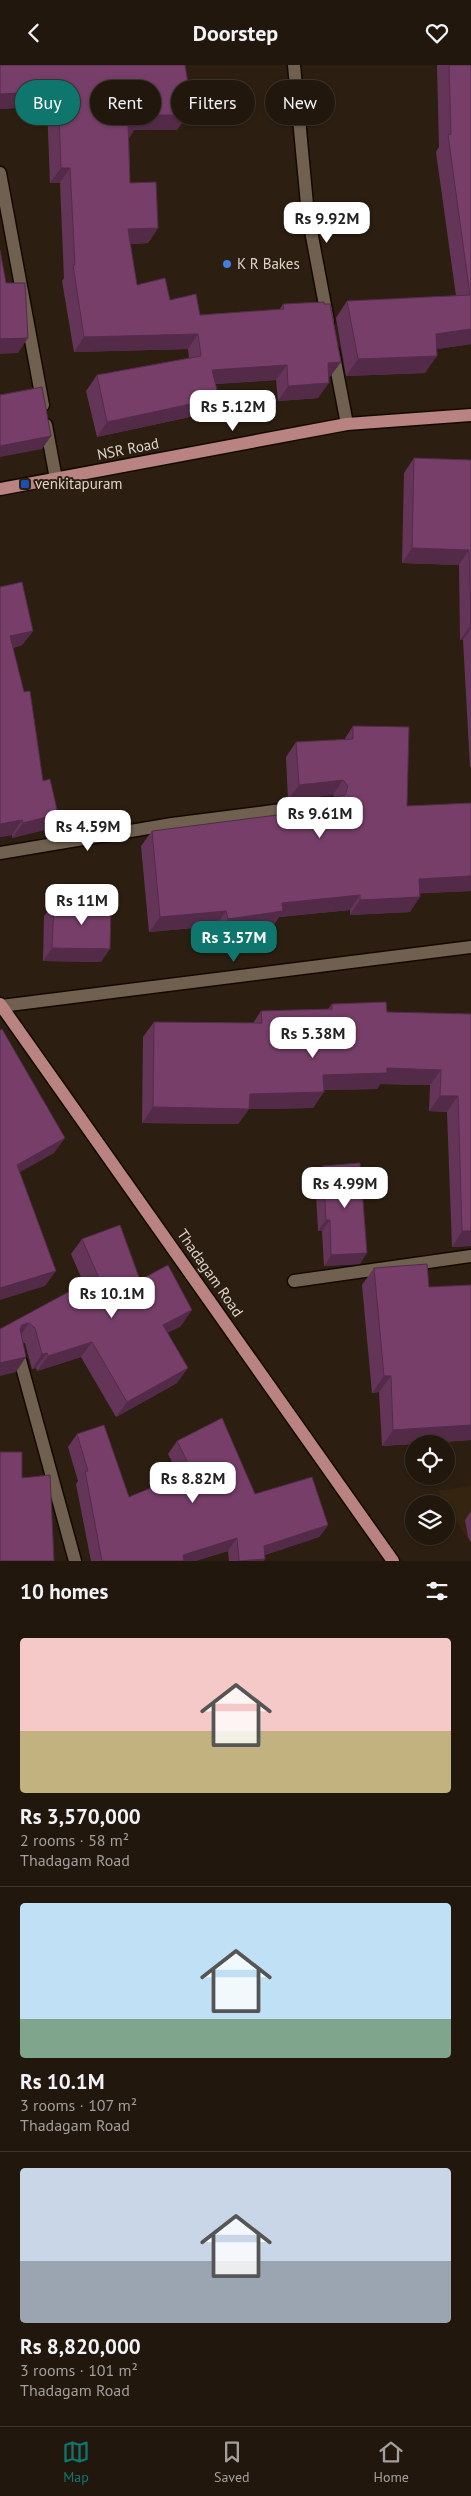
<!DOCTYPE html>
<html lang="en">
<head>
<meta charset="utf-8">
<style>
  :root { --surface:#21170d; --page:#292016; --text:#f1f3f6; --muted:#a29f9d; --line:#3e362e; --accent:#0f766e }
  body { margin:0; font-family:"PT Sans",sans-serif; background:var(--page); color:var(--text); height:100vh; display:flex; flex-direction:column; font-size:19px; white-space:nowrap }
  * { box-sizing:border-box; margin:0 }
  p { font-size:16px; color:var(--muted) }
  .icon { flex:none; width:28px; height:28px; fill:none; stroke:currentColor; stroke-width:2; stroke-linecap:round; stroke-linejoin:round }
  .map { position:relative; height:1496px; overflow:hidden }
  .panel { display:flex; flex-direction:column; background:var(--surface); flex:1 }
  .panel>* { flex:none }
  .guide { position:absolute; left:15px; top:15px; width:441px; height:45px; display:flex; gap:10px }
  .controls { position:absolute; left:405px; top:1370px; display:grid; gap:10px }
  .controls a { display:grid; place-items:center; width:50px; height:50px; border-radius:50%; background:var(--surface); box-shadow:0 1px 4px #0004,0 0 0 1px var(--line); font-size:25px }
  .price { position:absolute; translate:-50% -42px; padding:0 11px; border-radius:10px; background:#fff; color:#222; font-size:16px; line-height:32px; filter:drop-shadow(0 1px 2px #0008) }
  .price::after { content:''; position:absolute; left:50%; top:30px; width:15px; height:11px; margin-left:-8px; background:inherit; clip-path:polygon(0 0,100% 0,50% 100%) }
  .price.on { background:var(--accent); color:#fff }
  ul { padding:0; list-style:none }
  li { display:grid; align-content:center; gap:10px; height:265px; padding:0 20px }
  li+li { border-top:1px solid var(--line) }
  li span { display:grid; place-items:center; height:155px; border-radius:5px; color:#555 }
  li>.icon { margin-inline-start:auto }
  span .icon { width:90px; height:90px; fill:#fffc; stroke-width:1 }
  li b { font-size:21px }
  h2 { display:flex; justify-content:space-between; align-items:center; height:60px; padding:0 20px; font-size:21px }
  .pill { padding:0 18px; border-radius:22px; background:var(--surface); box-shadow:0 1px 4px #0004,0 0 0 1px var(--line); font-size:18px; line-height:45px }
  .pill.on { background:var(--accent); color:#fff }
  header { display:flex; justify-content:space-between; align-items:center; height:65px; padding:0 20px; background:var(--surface); font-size:22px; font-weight:800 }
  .dock { display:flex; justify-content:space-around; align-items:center; height:70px; border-top:1px solid var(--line); background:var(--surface); font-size:14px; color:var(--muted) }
  .dock a { display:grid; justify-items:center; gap:2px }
  .dock .on { color:var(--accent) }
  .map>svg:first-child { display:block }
  .built { fill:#35240f }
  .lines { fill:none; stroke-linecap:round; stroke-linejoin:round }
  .minor-casing { stroke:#140900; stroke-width:15 }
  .major-casing { stroke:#140900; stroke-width:15 }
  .minor { stroke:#6f604f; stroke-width:12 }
  .major { stroke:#b98382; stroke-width:12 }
  .wall { fill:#653559 }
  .shaded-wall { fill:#532b49 }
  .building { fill:#763e68; stroke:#532b49 }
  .shop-dot { fill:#3f7fe0; stroke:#2c1f11; stroke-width:2 }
  .transit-dot { fill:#1a4fb4; stroke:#2c1f11; stroke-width:2 }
  .labels { text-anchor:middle; stroke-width:4; stroke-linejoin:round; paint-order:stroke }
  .poi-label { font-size:15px; fill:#dfd6cc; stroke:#2c1f11; text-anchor:start }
  .street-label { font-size:15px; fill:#dfd6cc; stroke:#2c1f11 }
</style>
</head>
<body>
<header><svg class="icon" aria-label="back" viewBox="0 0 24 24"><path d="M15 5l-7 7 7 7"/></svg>Doorstep<svg class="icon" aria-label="heart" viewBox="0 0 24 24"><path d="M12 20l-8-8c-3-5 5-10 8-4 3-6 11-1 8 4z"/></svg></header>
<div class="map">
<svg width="471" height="1496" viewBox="0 0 471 1496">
  <rect width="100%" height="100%" fill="#2c1f11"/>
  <!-- built -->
  <path class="built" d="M471,1421V1479L438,1426Z"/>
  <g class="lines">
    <!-- minor casing -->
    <g class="minor-casing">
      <g id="minor">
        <path d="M294,0L308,150L328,256"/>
        <path d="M0,108L43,340"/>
        <path d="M333,286L347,359"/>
        <path d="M46,360L56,414"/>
        <path d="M0,788L172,759L297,743"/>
        <path d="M1,941L471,882"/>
        <path d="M294,1216L471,1191"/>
        <path d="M17,1284L75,1496"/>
      </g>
    </g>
    <!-- major casing -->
    <g class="major-casing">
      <g id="major">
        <path d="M0,424L347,359L471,350"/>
        <path d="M0,939L393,1496"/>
      </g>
    </g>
    <!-- minor -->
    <use href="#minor" class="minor"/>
    <!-- major -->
    <use href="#major" class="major"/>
  </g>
  <!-- wall -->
  <g class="wall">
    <path d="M0,0L177,65H134L129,73L130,118L158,163L148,178L130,179L137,220L200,250L280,244L283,239L330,312H329L318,333L278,336L276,315L216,319L208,348L97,372L86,326L97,310L189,293L188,284L74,287L62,216L64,213L60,118H50L47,41L0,44Z"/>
    <path d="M437,0H471V279L437,284L425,308L346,311L336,253L347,236L456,231L436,87L439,82Z"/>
    <path d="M414,393L471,395V702H470L463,575H460L459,500L402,498L404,408Z"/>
    <path d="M0,522L33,566L22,580L13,583L43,716L58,749L48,764L12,773V770L0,772Z"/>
    <path d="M353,661L407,741L471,738V826L420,828L410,847L350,850V845L279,852L273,861L217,869L216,861L149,867L141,781L152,766L277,750L284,741L334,732L333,730L288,735L286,692L296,677L344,675Z"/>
    <path d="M54,838L101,897L43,896L44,851Z"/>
    <path d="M332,939L387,947L471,949V1181L452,1182L447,1047L429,1046L430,1020L380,1019L377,1024L324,1025L313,1043L249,1044L238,1059L142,1058L143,972L154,957L253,958L261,946L328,944Z"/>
    <path d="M323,1101L360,1199L324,1201L322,1166H318L315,1111Z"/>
    <path d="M82,1174L140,1215L181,1261L167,1268L177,1318L116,1352L81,1292L37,1306L36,1303L32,1304L25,1278L22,1277L16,1307L0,1264L84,1219L71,1189Z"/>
    <path d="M374,1203L429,1222L471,1220V1375L382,1381L379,1327L372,1328L362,1220Z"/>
    <path d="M77,1369L129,1432L179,1411L168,1389L177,1376L255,1429L328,1460L319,1472L265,1490L264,1496H229L228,1486L195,1496H91L76,1419L78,1416L68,1382Z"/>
    <path d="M471,1446V1477L468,1472L465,1455Z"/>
  </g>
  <!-- shaded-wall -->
  <g class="shaded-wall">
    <path d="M58,26L47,41L0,44V29Z"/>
    <path d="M139,50H188L177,65H134L129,73L128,58Z"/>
    <path d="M61,103H70L60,118H50Z"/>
    <path d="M158,163L148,178L117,180L128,164Z"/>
    <path d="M471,264V279L424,286L436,269Z"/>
    <path d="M198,269L188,284L74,287L84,272Z"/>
    <path d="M28,273L18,288L0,289V274Z"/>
    <path d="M437,291L425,308L346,311L358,294Z"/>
    <path d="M341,297L330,312L317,313L328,298Z"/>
    <path d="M287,300L276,315L202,320L212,305Z"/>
    <path d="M329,318L318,333L278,336L288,321Z"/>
    <path d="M219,333L208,348L97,372L107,357Z"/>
    <path d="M51,371L42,384L0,392V381Z"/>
    <path d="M412,483L469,485L459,500L402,498Z"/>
    <path d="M471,560V564L463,575H460Z"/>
    <path d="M33,566L22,580L0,585L10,571Z"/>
    <path d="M343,715L333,730L288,735L299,720Z"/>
    <path d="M58,749L48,764L12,773L23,758Z"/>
    <path d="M22,755L12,770L0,772V759Z"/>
    <path d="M471,811V826L409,829L419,814Z"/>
    <path d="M360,830L350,845L279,852L273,861L217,869L228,854L282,838Z"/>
    <path d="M420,832L410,847L350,850L360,835Z"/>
    <path d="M226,846L216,861L149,867L160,852Z"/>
    <path d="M52,883L110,884L101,897L43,896Z"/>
    <path d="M387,1003L441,1005L430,1020L380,1019L377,1024L312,1025L323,1010Z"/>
    <path d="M324,1027L313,1043L249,1044L238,1059L142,1058L153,1042L250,1029Z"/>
    <path d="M440,1031H458L447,1047L429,1046Z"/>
    <path d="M65,1073L54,1088L6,1115L17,1100Z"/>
    <path d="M326,1155H330L322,1166H318Z"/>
    <path d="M462,1166H471V1181L452,1182Z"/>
    <path d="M367,1188L360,1199L324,1201L331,1190Z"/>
    <path d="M56,1206L45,1221L0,1235V1223Z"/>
    <path d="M192,1245L181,1261L153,1275L163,1260Z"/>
    <path d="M29,1258L19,1273L12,1275L22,1260Z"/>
    <path d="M92,1277L81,1292L37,1306L48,1291Z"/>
    <path d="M47,1288L36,1303L32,1304L42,1289Z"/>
    <path d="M26,1292L16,1307L0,1311V1298Z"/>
    <path d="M188,1303L177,1318L116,1352L127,1337Z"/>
    <path d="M384,1311H391L379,1327L372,1328Z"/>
    <path d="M471,1360V1375L382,1381L393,1365Z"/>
    <path d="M328,1460L319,1472L255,1493L264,1481Z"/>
    <path d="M237,1473L228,1486L195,1496H178L183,1490Z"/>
    <path d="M265,1494L264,1496H243Z"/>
  </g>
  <!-- building -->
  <g class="building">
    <path d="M0,0H185L188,18V50H139V57L128,58L130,118L156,117L158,163L128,164L137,220L165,213L170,235L196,229L200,250L284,244L283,239L324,237V239H330L341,297L328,298L329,318L288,321L287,300L212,305L219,333L107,357L97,310L201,291L198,269L84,272L73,200H75L70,103H61L58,26L0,29Z"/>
    <path d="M449,0H471V264L436,269L437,291L358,294L347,236L470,230L448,70L451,69Z"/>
    <path d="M0,185L6,218H25L28,273L0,274Z"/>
    <path d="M42,322L51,371L0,381V330Z"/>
    <path d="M414,393L471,395V560L469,485L412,483Z"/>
    <path d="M22,517L33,566L10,571L24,627L30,626L43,716L50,714L58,749L23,758L22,755L0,759V522Z"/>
    <path d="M353,661L409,662L407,741L471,738V811L419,814L420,832L360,835V830L282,838L283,846L228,854L226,846L160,852L152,766L285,749L284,741L345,730L348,721L343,715L299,720L296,677L353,674Z"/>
    <path d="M54,838L111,840L110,884L52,883Z"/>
    <path d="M386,937L387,947L471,949V1166H462L458,1031H440L441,1005L387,1003V1008L323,1010L324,1027L250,1029L249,1044L153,1042L154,957L262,958L261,946L332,944V939Z"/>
    <path d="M2,964L65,1073L17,1100L56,1206L0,1223V965Z"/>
    <path d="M360,1098L367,1188L331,1190L330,1155H326L323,1101Z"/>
    <path d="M120,1160L140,1215L168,1200L192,1245L163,1260L188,1303L127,1337L92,1277L48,1291L47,1288L42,1289L35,1263L29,1258L22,1260L20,1264L26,1292L0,1298V1264L98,1211L82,1174Z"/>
    <path d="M427,1199L429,1222L471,1220V1360L393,1365L391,1311H384L374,1203Z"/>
    <path d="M222,1353L255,1429L312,1412L328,1460L264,1481L265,1494L239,1496L237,1473L183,1490L184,1496H102L85,1406H88L77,1369L104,1360L129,1432L192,1406L177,1376Z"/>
    <path d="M0,1387H22V1413L50,1410L54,1496H0Z"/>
  </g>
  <!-- markers -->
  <circle class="shop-dot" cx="227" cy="199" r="5"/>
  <rect class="transit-dot" x="20" y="414" width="10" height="10" rx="2.5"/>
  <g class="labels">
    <!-- poi labels -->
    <g class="poi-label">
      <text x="237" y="204">K R Bakes</text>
      <text x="35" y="424">venkitapuram</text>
    </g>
    <!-- street labels -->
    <g class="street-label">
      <text transform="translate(128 384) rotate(-11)" y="5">NSR Road</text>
      <text transform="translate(210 1208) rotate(55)" y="5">Thadagam Road</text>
    </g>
  </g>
</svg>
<div class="controls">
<a><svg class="icon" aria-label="locate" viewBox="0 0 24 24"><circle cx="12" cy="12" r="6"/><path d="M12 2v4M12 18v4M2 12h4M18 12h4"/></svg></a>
<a><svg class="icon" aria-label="layers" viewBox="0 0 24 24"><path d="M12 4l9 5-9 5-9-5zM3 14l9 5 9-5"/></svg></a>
</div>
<b class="price" style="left:327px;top:179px">Rs 9.92M</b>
<b class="price" style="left:233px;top:367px">Rs 5.12M</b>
<b class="price" style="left:320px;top:774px">Rs 9.61M</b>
<b class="price" style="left:88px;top:787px">Rs 4.59M</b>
<b class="price" style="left:82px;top:861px">Rs 11M</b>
<b class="price on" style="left:234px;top:898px">Rs 3.57M</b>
<b class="price" style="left:313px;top:994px">Rs 5.38M</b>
<b class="price" style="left:345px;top:1144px">Rs 4.99M</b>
<b class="price" style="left:112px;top:1254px">Rs 10.1M</b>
<b class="price" style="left:193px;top:1439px">Rs 8.82M</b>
<div class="guide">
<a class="pill on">Buy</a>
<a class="pill">Rent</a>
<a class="pill">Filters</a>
<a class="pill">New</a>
</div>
</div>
<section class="panel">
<h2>10 homes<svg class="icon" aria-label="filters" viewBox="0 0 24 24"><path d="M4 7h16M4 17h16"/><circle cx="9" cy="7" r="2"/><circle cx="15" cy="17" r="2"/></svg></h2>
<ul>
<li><span style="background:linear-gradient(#f6c9c9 60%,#c2b280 0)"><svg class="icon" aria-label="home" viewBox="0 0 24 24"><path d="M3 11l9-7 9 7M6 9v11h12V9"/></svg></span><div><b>Rs 3,570,000</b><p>2 rooms · 58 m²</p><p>Thadagam Road</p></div></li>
<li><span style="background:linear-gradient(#bfe0f5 75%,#7fa58c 0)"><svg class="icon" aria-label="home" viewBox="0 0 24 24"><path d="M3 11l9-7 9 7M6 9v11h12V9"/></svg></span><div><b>Rs 10.1M</b><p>3 rooms · 107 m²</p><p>Thadagam Road</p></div></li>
<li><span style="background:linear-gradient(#c9d6e8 60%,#9aa5b1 0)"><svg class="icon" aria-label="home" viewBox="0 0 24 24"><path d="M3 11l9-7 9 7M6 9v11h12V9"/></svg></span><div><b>Rs 8,820,000</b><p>3 rooms · 101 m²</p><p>Thadagam Road</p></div></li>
</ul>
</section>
<nav class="dock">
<a class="on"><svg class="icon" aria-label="map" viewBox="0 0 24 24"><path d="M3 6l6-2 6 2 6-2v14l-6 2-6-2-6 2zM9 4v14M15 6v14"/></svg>Map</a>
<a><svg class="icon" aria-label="saved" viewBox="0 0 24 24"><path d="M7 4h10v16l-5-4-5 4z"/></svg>Saved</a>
<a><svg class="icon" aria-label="home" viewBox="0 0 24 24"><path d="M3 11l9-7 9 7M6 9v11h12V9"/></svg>Home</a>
</nav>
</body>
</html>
